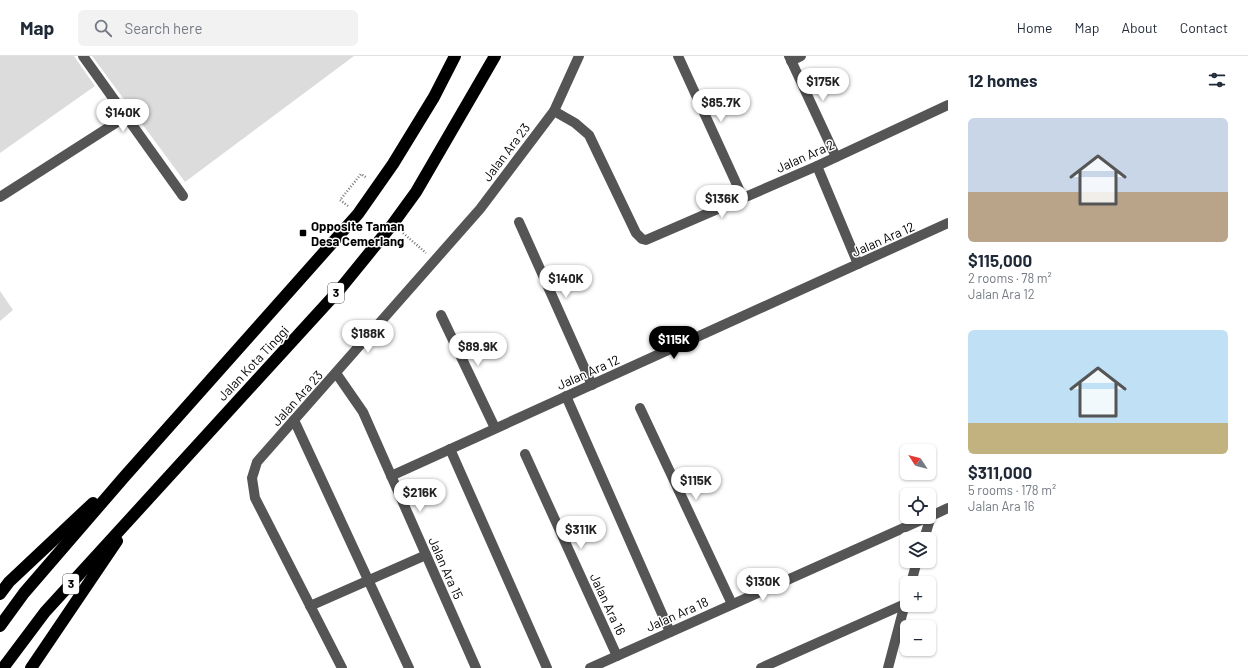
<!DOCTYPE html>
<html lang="en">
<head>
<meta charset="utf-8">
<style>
  :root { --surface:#fff; --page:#f2f2f3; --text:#1f2937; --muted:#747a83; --line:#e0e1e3; --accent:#000 }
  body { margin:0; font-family:Barlow,sans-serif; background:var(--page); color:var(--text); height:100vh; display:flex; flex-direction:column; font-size:15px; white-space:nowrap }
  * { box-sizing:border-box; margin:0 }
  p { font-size:13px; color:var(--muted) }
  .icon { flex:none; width:22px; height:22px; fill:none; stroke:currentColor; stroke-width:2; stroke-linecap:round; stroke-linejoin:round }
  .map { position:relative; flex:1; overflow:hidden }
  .drawer { display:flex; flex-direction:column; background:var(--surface); width:300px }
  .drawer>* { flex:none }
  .needle { width:26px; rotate:306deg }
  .tools { position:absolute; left:900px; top:388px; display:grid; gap:8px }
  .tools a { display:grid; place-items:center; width:36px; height:36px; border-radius:6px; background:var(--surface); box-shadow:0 1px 3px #0004; font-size:20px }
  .price { position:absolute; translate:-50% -34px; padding:0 9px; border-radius:14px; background:#fff; color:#222; font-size:13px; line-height:26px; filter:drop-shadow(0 1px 2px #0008) }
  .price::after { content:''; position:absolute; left:50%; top:24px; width:12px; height:9px; margin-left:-6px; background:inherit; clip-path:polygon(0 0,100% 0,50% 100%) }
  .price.selected { background:var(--accent); color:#fff }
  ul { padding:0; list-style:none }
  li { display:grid; align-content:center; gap:8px; height:212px; padding:0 20px }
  li span { display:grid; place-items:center; height:124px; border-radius:6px; color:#555 }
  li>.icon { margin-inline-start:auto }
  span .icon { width:72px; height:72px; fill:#fffc; stroke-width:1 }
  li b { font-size:17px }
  h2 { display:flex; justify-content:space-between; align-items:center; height:48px; padding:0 20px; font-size:17px }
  header { display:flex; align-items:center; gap:24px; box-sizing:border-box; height:56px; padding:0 20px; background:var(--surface); border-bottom:1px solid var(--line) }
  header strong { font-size:19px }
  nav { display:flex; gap:22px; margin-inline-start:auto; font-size:14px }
  .search { width:280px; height:36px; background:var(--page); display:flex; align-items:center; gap:10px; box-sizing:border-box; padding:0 14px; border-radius:6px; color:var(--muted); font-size:15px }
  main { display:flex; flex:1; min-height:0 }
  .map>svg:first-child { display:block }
  .green { fill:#dcdcdc }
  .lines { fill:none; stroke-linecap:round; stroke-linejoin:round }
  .path { stroke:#777; stroke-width:2.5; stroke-dasharray:1 2; stroke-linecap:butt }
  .minor { stroke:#555; stroke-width:10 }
  .highway { stroke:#000; stroke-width:12 }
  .poi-dot { fill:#000; stroke:#fff; stroke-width:1.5 }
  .labels { text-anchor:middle; stroke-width:3; stroke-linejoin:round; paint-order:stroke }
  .shield { fill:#fff; stroke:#4c4c4c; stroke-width:1 }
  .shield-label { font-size:12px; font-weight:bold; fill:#000 }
  .street-label { font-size:13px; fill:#000; stroke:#fff }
  .poi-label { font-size:13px; font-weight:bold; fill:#000; stroke:#fff; text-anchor:start }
</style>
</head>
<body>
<header>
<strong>Map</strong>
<div class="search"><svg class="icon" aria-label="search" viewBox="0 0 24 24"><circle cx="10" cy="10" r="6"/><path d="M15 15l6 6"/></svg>Search here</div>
<nav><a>Home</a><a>Map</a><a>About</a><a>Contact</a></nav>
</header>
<main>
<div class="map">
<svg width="948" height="612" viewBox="0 0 948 612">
  <rect width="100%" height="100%" fill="#fff"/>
  <!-- green -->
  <g class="green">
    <path d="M0,0H74L95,30L0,97Z"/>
    <path d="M92,0H354L185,126Z"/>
    <path d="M0,235L13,254L0,265Z"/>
  </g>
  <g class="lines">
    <!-- path -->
    <g class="path">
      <path d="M348,150L340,144L361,118L367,122"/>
      <path d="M403,177L426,197"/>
    </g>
    <!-- minor -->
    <g class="minor">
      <path d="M83,0L183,140"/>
      <path d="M678,0L743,142"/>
      <path d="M789,0L836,101"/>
      <path d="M791,5L801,0"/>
      <path d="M554,55L575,67L589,79L636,177L642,183L646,184L817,110L948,49"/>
      <path d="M817,110L858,208"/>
      <path d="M0,141L125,61"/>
      <path d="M519,166L592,329"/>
      <path d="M441,259L495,372"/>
      <path d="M336,317L363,356L476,612"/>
      <path d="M566,340L670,576"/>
      <path d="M640,352L732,548"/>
      <path d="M294,364L409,612"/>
      <path d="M450,393L547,612"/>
      <path d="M525,398L617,600"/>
      <path d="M391,420L948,167"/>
      <path d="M929,461L948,452"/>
      <path d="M924,483L931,460"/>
      <path d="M911,527L917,505"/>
      <path d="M310,550L426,499"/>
      <path d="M342,612L255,442L252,422L257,406L480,153L554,55L579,0"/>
      <path d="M590,612L928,461"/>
      <path d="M761,612L905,548"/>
      <path d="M888,612L907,540"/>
    </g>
    <!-- highway -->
    <g class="highway">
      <path d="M0,538L9,526L93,447"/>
      <path d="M0,570L24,537L125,420L358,158L393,108L434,41L455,0"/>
      <path d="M3,612L45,556L340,233L392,169L416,136L495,0"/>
      <path d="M31,612L117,485"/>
    </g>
  </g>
  <!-- markers -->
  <rect class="poi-dot" x="299" y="173" width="8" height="8" rx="2"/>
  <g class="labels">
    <!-- shield labels -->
    <g class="shield">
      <rect x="328" y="227" width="16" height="20" rx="3"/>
      <rect x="63" y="518" width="16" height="20" rx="3"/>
    </g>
    <g class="shield-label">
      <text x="336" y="241">3</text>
      <text x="71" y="532">3</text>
    </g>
    <!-- street labels -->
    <g class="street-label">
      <text transform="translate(506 96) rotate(-53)" y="5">Jalan Ara 23</text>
      <text transform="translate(805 100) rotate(-24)" y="5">Jalan Ara 2</text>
      <text transform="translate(883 183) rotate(-24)" y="5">Jalan Ara 12</text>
      <text transform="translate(253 307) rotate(-47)" y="5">Jalan Kota Tinggi</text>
      <text transform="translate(588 316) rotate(-24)" y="5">Jalan Ara 12</text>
      <text transform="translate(297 342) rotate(-48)" y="5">Jalan Ara 23</text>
      <text transform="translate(446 512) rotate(66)" y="5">Jalan Ara 15</text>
      <text transform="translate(608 548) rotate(65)" y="5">Jalan Ara 16</text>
      <text transform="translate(677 558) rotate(-24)" y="5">Jalan Ara 18</text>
    </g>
    <!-- poi labels -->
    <g class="poi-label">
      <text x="311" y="175">Opposite Taman<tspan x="311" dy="15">Desa Cemerlang</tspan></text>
    </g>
  </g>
</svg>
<div class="tools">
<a><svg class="needle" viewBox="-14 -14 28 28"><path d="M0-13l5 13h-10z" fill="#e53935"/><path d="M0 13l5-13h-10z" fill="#747a83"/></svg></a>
<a><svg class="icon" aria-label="locate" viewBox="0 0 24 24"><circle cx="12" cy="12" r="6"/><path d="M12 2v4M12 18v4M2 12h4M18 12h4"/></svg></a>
<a><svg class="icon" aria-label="layers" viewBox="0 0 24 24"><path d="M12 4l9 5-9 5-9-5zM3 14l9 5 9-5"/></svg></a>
<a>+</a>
<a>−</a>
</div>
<b class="price" style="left:823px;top:46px">$175K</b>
<b class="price" style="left:721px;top:67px">$85.7K</b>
<b class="price" style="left:123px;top:77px">$140K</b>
<b class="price" style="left:722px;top:163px">$136K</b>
<b class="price" style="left:566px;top:243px">$140K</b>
<b class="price" style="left:368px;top:298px">$188K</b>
<b class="price selected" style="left:674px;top:304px">$115K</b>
<b class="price" style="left:478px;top:311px">$89.9K</b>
<b class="price" style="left:696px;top:445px">$115K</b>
<b class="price" style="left:420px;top:457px">$216K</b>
<b class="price" style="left:581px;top:494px">$311K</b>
<b class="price" style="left:763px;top:546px">$130K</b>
</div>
<section class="drawer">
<h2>12 homes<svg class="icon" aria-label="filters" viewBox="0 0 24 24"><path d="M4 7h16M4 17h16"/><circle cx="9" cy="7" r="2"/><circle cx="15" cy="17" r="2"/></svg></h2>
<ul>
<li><span style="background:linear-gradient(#c9d6e8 60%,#b9a48a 0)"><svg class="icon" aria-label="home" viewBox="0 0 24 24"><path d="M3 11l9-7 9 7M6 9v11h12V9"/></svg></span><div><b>$115,000</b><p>2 rooms · 78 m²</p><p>Jalan Ara 12</p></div></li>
<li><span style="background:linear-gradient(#bfe0f5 75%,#c2b280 0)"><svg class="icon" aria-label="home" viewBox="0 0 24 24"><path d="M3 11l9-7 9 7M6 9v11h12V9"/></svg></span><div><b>$311,000</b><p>5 rooms · 178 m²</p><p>Jalan Ara 16</p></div></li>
</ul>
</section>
</main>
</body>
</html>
